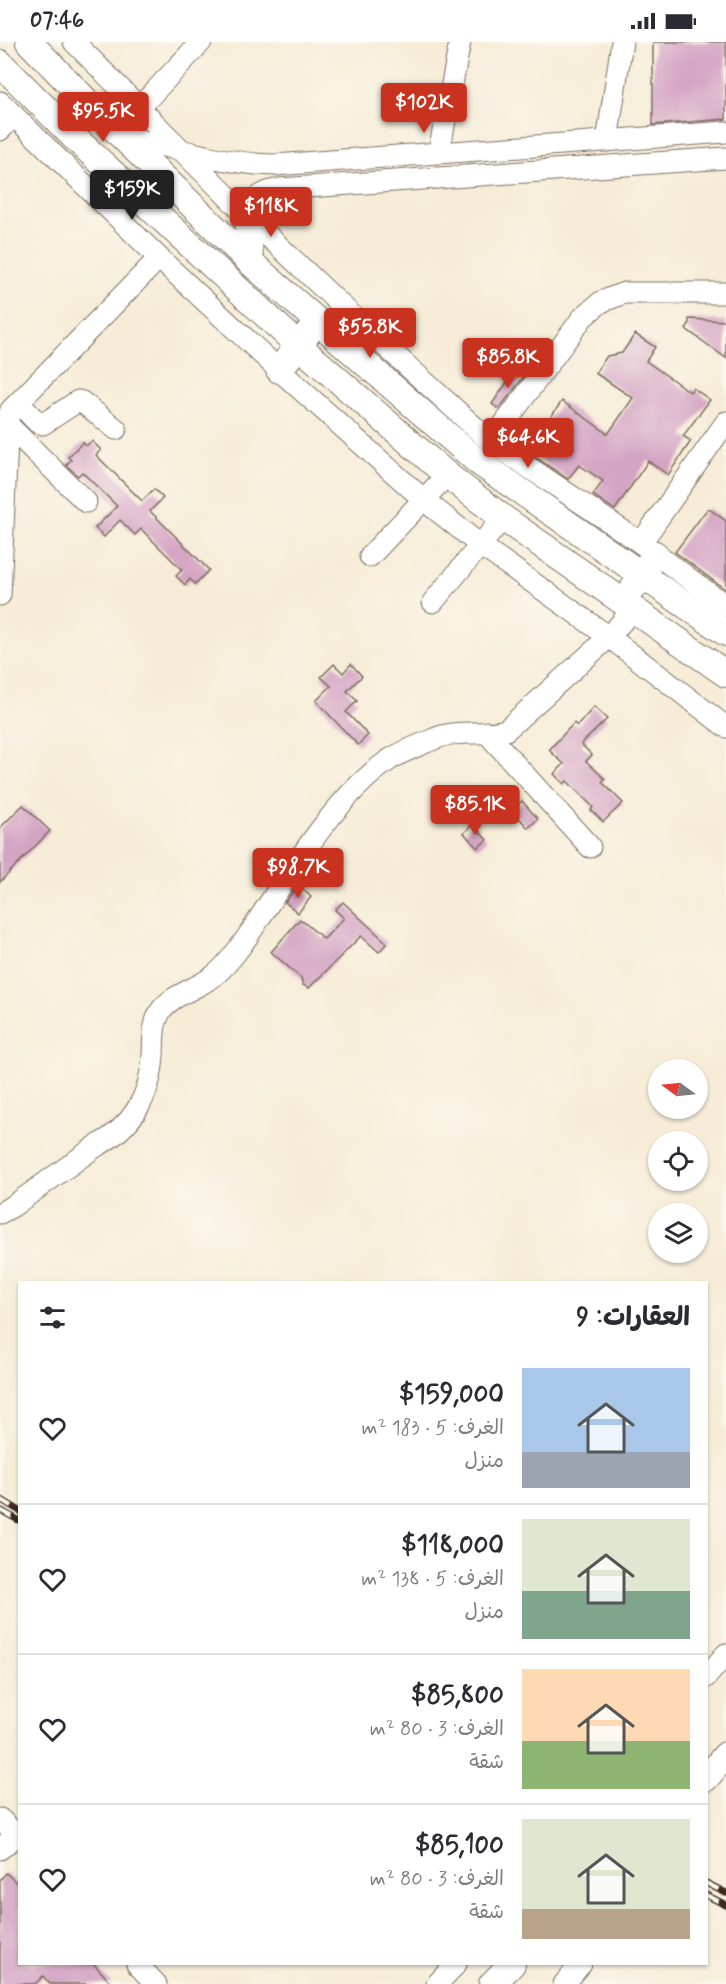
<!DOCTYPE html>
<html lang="ar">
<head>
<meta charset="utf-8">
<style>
  :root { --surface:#fff; --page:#f2f2f3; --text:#2b2b33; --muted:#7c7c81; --line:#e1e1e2; --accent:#c8321e }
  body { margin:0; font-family:Mynerve,"Playpen Sans Arabic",sans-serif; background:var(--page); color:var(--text); direction:rtl; height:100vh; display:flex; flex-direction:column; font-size:22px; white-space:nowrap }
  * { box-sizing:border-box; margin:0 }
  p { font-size:20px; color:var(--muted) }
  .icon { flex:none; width:33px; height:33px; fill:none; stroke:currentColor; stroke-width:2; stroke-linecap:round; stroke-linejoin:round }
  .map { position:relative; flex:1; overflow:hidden; direction:ltr }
  .panel { position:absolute; left:18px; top:1239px; width:690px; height:684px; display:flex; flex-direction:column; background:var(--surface); border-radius:0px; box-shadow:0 2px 4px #0004; direction:rtl }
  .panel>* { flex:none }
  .needle { width:39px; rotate:285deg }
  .fabs { position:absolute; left:648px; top:1017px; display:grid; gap:12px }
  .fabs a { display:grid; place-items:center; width:60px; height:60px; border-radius:50%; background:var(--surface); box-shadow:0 2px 4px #0004; font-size:30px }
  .price { position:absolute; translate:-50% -51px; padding:0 14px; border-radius:6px; background:var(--accent); color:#fff; font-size:20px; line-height:39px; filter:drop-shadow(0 2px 3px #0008) }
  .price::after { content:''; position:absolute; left:50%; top:36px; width:18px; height:14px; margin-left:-9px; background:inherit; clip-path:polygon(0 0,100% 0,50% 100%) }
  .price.current { background:#222; color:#fff }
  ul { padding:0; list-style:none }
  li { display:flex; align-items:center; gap:18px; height:150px; padding:0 18px }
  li+li { border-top:2px solid var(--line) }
  li span { display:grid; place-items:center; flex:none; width:168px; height:120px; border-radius:0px; color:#555 }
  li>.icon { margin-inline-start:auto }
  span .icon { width:72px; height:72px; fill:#fffc; stroke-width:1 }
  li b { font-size:26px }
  h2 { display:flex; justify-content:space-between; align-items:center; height:72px; padding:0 18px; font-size:26px }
  .status { display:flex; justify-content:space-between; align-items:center; height:42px; padding:0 30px; background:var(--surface); direction:ltr }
  .status svg { height:16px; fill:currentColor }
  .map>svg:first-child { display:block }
  .building { fill:#d4a4c4 }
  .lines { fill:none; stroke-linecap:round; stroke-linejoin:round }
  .minor-casing { stroke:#7c6e5f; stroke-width:23 }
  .major-casing { stroke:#7c6e5f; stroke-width:28 }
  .minor { stroke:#fff; stroke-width:21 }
  .major { stroke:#fff; stroke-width:26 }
  .rail-casing { stroke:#3b2a1e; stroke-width:7 }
  .rail { stroke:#fbf7ec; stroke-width:4.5; stroke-dasharray:14; stroke-linecap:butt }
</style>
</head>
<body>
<div class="status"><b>07:46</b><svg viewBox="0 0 49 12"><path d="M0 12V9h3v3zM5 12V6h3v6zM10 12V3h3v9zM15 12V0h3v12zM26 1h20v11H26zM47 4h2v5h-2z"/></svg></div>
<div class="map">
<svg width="726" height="1942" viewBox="0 0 726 1942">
  <rect width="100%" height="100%" fill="#fbf7ec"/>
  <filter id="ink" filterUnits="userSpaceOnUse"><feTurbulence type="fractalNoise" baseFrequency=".0167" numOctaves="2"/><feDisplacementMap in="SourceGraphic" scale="12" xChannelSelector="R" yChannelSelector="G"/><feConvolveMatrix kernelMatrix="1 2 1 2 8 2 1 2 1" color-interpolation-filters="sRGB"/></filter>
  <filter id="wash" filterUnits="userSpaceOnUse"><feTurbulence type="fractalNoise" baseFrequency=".008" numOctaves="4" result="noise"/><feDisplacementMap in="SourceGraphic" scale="24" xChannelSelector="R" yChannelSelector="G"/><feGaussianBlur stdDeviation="1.35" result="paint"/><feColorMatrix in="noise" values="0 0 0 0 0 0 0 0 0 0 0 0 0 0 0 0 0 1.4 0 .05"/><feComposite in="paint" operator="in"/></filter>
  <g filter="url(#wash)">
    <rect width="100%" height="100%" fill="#f6ecd7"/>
    <g id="blocks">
      <!-- building -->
      <g class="building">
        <path d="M653,0H726V77L653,83Z"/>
        <path d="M689,277L726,279V316L686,287L689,282Z"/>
        <path d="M635,292L655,305L646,319L690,350L693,346L710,358L683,394L691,399L668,433L648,419L615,468L593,453L603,439L579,423L568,437L518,403L526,393L534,399L562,359L608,392L633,356L595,331L607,314L622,311Z"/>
        <path d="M516,327L525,333L499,367L492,362Z"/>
        <path d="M92,399L101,408L96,413L142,459L154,447L163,456L150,469L209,528L195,542L190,537L185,543L176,534L182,528L141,487L135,493L120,478L104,495L95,486L117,464L82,430L78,434L66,423L71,418L68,415L83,400L86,404Z"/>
        <path d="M708,466L726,479V548L675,510Z"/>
        <path d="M334,622L343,631L351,622L362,634L347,649L357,659L346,670L368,693L358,703L316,659L331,644L321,635Z"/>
        <path d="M594,665L607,677L581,702L592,713L586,719L605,737L602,740L623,761L603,780L591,768L593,765L567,739L564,742L554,732L564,722L549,708L574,681L577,684Z"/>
        <path d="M522,759L538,777L528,786L512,768Z"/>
        <path d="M23,763L50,789L0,840V786Z"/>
        <path d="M473,782L487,798L477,806L464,791Z"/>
        <path d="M298,843L311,855L298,871L285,860Z"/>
        <path d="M343,860L387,901L379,910L361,894L309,946L303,943L301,936L271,910L300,877L324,897L344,876L335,868Z"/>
        <path d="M6,1831L20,1844V1922H94L112,1942H50L43,1934L35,1942H0V1838Z"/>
      </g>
    </g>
  </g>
  <g filter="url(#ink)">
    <use href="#blocks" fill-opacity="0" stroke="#7c6e5f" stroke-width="1.5"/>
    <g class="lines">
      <!-- minor casing -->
      <g class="minor-casing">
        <g id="minor">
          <path d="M74,0L248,175L360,281L491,400L641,501L726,564"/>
          <path d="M0,60L159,216L279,328L424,458L480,503L609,595L726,685"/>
          <path d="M140,65L201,0"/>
          <path d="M0,88L14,74"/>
          <path d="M122,94C173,105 222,122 275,123L726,90"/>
          <path d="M607,99L622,0"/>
          <path d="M439,110L460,0"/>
          <path d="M248,175C252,157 261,150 279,147L726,116"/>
          <path d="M19,361L37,380L43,382L78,359L82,360L116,387"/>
          <path d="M8,383L86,460"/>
          <path d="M491,400L583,275L601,260L624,251H726"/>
          <path d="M641,501L726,380"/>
          <path d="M370,514L447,433"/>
          <path d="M0,553L8,376L11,368L159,216"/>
          <path d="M433,560L503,476"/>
          <path d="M486,690L590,805"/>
          <path d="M0,1171L13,1164L95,1105C132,1085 150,1056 153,1014C154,998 152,984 160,970C171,952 201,946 216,932C225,925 233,914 240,905C251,891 260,875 270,860C302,812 342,750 389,718C403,709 420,703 434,697C458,686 484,695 506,688L609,595L633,567"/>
          <path d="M706,1635L726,1612"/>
          <path d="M0,1777L20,1796"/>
          <path d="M0,1807L17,1793"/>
          <path d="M137,1922L156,1942"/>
          <path d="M437,1942L456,1922"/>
          <path d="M564,1942L581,1922"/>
        </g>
      </g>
      <!-- major casing -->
      <g class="major-casing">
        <g id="major">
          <path d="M29,0L101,74L250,220L477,419L726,591"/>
          <path d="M0,21L76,97L298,303L447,433L503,476L726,632"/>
          <path d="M248,175L250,220"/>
          <path d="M279,328L308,291"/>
          <path d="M634,545L655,512"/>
          <path d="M706,1736L726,1713"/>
          <path d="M492,1942L512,1922"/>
        </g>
      </g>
      <!-- minor -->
      <use href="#minor" class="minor"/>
      <!-- major -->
      <use href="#major" class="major"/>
      <!-- rail casing -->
      <g class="rail-casing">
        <g id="rail">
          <path d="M0,1457L20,1469"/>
          <path d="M0,1468L20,1479"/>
          <path d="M706,1841L726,1851"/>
          <path d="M706,1853L726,1863"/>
        </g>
      </g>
      <!-- rail -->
      <use href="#rail" class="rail"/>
    </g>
  </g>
</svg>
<div class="fabs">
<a><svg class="needle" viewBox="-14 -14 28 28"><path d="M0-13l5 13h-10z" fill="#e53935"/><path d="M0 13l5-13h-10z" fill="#7c7c81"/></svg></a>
<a><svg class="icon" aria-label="locate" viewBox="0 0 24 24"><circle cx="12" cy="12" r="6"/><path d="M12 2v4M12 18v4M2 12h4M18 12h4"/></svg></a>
<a><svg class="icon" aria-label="layers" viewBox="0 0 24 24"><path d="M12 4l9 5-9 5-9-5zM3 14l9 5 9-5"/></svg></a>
</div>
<b class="price" style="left:424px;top:92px">$102K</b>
<b class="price" style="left:103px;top:101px">$95.5K</b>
<b class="price current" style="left:132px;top:179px">$159K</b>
<b class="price" style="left:271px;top:196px">$118K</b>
<b class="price" style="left:370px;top:317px">$55.8K</b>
<b class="price" style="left:508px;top:347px">$85.8K</b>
<b class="price" style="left:528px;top:427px">$64.6K</b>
<b class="price" style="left:475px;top:794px">$85.1K</b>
<b class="price" style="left:298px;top:857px">$98.7K</b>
<section class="panel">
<h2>العقارات: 9<svg class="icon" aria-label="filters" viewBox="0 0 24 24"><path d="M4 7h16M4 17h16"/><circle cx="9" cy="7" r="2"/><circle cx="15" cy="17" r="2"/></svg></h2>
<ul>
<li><span style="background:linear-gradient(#a9c7e8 70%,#9aa5b1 0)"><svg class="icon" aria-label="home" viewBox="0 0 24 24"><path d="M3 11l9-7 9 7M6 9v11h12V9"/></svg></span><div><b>$159,000</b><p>الغرف: 5 · 183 m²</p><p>منزل</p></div><svg class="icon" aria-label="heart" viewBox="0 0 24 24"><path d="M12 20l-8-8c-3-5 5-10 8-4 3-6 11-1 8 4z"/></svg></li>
<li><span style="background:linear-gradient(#dfe7d0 60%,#7fa58c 0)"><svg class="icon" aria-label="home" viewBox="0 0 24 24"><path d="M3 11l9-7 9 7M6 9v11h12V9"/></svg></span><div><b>$118,000</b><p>الغرف: 5 · 138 m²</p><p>منزل</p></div><svg class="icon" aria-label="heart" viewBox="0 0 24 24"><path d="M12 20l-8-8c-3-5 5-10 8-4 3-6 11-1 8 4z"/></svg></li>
<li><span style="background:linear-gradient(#ffd9b3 60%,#8fb573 0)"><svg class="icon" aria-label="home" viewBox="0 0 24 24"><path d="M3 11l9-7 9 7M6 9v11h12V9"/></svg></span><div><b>$85,800</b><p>الغرف: 3 · 80 m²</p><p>شقة</p></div><svg class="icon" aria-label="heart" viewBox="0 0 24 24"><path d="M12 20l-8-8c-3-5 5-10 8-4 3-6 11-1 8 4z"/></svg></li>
<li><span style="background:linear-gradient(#dfe7d0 75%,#b9a48a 0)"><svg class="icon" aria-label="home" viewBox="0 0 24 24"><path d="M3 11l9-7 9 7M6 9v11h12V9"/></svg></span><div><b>$85,100</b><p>الغرف: 3 · 80 m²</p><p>شقة</p></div><svg class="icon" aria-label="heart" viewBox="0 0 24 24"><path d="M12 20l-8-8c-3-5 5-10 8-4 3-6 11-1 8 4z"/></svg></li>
</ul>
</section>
</div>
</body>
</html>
